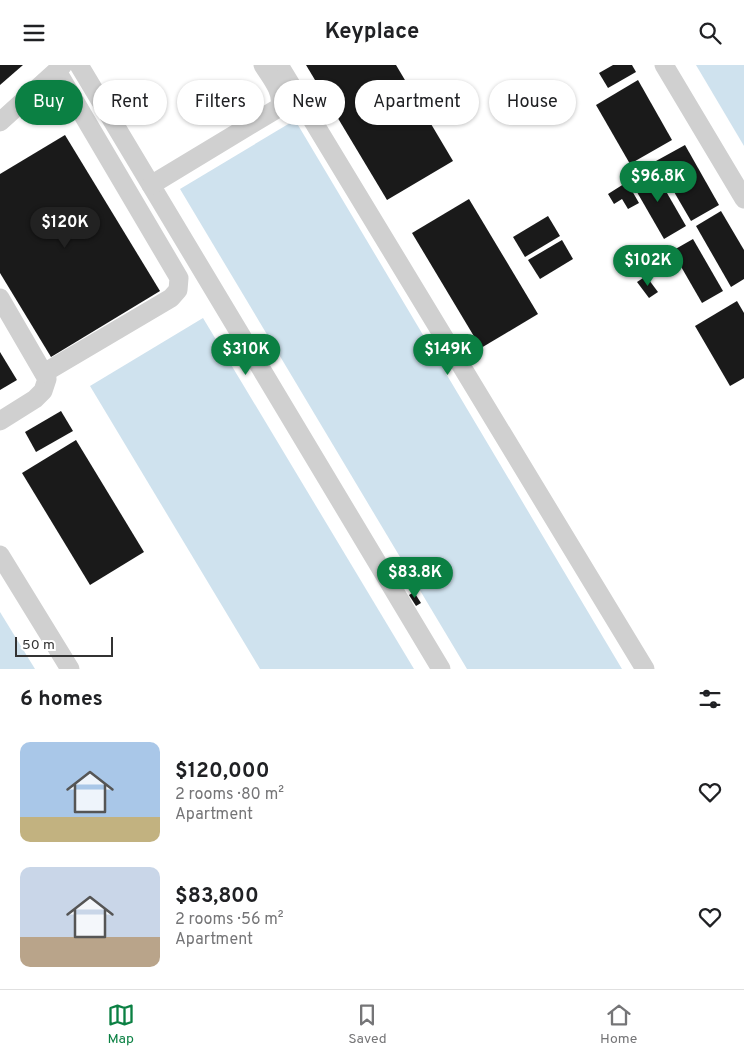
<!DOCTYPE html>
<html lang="en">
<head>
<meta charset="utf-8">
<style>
  :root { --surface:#fff; --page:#f6f6f6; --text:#202124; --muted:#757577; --line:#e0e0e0; --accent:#0b8043 }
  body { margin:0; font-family:Overpass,sans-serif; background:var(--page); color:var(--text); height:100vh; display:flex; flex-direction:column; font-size:19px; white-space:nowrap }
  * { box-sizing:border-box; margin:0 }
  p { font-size:16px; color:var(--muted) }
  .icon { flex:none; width:28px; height:28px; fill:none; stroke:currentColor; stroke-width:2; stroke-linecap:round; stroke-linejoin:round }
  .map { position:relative; height:604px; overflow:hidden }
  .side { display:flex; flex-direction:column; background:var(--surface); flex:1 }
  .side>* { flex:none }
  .hud { position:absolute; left:15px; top:15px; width:715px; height:45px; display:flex; gap:10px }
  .scale { position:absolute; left:15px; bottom:12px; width:98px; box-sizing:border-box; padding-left:5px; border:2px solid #333; border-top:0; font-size:14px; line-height:18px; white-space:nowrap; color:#333; -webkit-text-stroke:4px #fff; paint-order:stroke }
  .price { position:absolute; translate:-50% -42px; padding:0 11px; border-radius:18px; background:var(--accent); color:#fff; font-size:16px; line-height:32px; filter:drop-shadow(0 1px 2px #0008) }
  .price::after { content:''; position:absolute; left:50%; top:30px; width:15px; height:11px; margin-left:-8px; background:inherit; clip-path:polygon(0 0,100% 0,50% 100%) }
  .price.selected { background:#222; color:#fff }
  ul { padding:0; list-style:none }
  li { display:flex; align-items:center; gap:15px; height:125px; padding:0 20px }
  li span { display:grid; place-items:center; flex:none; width:140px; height:100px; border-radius:10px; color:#555 }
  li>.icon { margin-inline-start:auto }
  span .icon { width:60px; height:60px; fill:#fffc; stroke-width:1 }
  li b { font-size:21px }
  h2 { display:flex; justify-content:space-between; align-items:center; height:60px; padding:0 20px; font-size:21px }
  .pill { padding:0 18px; border-radius:22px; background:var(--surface); box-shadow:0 1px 4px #0004; font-size:18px; line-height:45px }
  .pill.selected { background:var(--accent); color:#fff }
  header { display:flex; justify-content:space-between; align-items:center; height:65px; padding:0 20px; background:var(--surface); font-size:22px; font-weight:700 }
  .tab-bar { display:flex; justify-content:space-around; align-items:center; height:70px; border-top:1px solid var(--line); background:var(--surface); font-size:14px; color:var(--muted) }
  .tab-bar a { display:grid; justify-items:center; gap:2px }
  .tab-bar .selected { color:var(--accent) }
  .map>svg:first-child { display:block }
  .water { fill:#cfe2ee }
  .building { fill:#1a1a1a }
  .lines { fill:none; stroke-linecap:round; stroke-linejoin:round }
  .minor { stroke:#d0d0d0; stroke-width:19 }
</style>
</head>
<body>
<header><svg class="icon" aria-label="menu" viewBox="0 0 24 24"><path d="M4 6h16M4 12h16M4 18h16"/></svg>Keyplace<svg class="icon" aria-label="search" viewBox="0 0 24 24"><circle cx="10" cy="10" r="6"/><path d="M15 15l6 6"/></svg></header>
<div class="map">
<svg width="744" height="604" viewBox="0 0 744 604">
  <rect width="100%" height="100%" fill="#fff"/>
  <!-- water -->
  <g class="water">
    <path d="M696,0H744V81Z"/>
    <path d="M295,55L622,604H467L180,124Z"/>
    <path d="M203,253L414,604H260L90,321Z"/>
    <path d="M0,547L35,604H0Z"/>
  </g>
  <!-- building -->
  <g class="building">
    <path d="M0,0H23L0,20Z"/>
    <path d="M306,0H396L453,96L387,135Z"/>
    <path d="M613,0H632L636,7L608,23L599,8Z"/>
    <path d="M638,15L672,75L630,99L596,40Z"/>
    <path d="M65,70L160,226L51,292L0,208V109Z"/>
    <path d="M685,80L719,140L691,156L656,96Z"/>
    <path d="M652,102L686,161L664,174L630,115Z"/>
    <path d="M627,117L639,138L628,144L622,134L614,139L608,129Z"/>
    <path d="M469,134L538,249L481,283L412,168Z"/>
    <path d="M721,146L744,185V214L731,222L696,161Z"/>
    <path d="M548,151L560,171L525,192L513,172Z"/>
    <path d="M693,174L723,226L702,238L672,186Z"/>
    <path d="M562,175L573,194L540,214L528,195Z"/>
    <path d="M646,211L658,227L649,233L637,217Z"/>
    <path d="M737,236L744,248V313L730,321L695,261Z"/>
    <path d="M0,287L17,315L0,325Z"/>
    <path d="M61,346L73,366L36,387L25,367Z"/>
    <path d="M76,375L144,487L90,520L22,408Z"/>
    <path d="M414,527L421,538L416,541L409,530Z"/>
  </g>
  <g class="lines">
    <!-- minor -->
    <g class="minor">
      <path d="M79,0L441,604"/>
      <path d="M279,0L645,604"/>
      <path d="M664,0L744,134"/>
      <path d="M0,57L63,0"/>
      <path d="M151,120L280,42C283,26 271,13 263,0"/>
      <path d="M0,233L47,314L43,326L35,334L0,356"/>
      <path d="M44,308L171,233L178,225L179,213L57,6"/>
      <path d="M0,490L70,604"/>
    </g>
  </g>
</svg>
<div class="scale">50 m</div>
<b class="price" style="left:658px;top:138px">$96.8K</b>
<b class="price selected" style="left:65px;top:184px">$120K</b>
<b class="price" style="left:648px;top:222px">$102K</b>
<b class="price" style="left:246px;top:311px">$310K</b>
<b class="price" style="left:448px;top:311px">$149K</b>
<b class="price" style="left:415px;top:534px">$83.8K</b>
<div class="hud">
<a class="pill selected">Buy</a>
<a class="pill">Rent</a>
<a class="pill">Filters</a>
<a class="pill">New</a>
<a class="pill">Apartment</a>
<a class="pill">House</a>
</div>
</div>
<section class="side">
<h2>6 homes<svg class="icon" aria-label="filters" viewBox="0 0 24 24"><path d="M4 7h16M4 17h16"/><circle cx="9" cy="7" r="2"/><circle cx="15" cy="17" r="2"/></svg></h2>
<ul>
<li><span style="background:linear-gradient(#a9c7e8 75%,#c2b280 0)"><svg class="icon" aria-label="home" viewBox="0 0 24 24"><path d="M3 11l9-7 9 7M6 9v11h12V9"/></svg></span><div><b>$120,000</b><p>2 rooms · 80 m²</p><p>Apartment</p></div><svg class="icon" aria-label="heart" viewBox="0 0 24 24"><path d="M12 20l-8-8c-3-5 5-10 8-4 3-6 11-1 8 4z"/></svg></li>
<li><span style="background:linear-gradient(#c9d6e8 70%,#b9a48a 0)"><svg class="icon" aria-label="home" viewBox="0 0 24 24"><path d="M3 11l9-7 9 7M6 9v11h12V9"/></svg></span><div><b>$83,800</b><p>2 rooms · 56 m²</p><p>Apartment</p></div><svg class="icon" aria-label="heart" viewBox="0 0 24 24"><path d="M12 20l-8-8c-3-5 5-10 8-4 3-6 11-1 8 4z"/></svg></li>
</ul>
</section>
<nav class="tab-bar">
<a class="selected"><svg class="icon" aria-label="map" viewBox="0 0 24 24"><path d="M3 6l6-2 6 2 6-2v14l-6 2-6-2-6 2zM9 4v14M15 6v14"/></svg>Map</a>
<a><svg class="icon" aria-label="saved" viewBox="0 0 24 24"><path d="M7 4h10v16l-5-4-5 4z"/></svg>Saved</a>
<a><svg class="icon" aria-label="home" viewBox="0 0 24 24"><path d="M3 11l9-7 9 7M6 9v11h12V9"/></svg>Home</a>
</nav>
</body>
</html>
